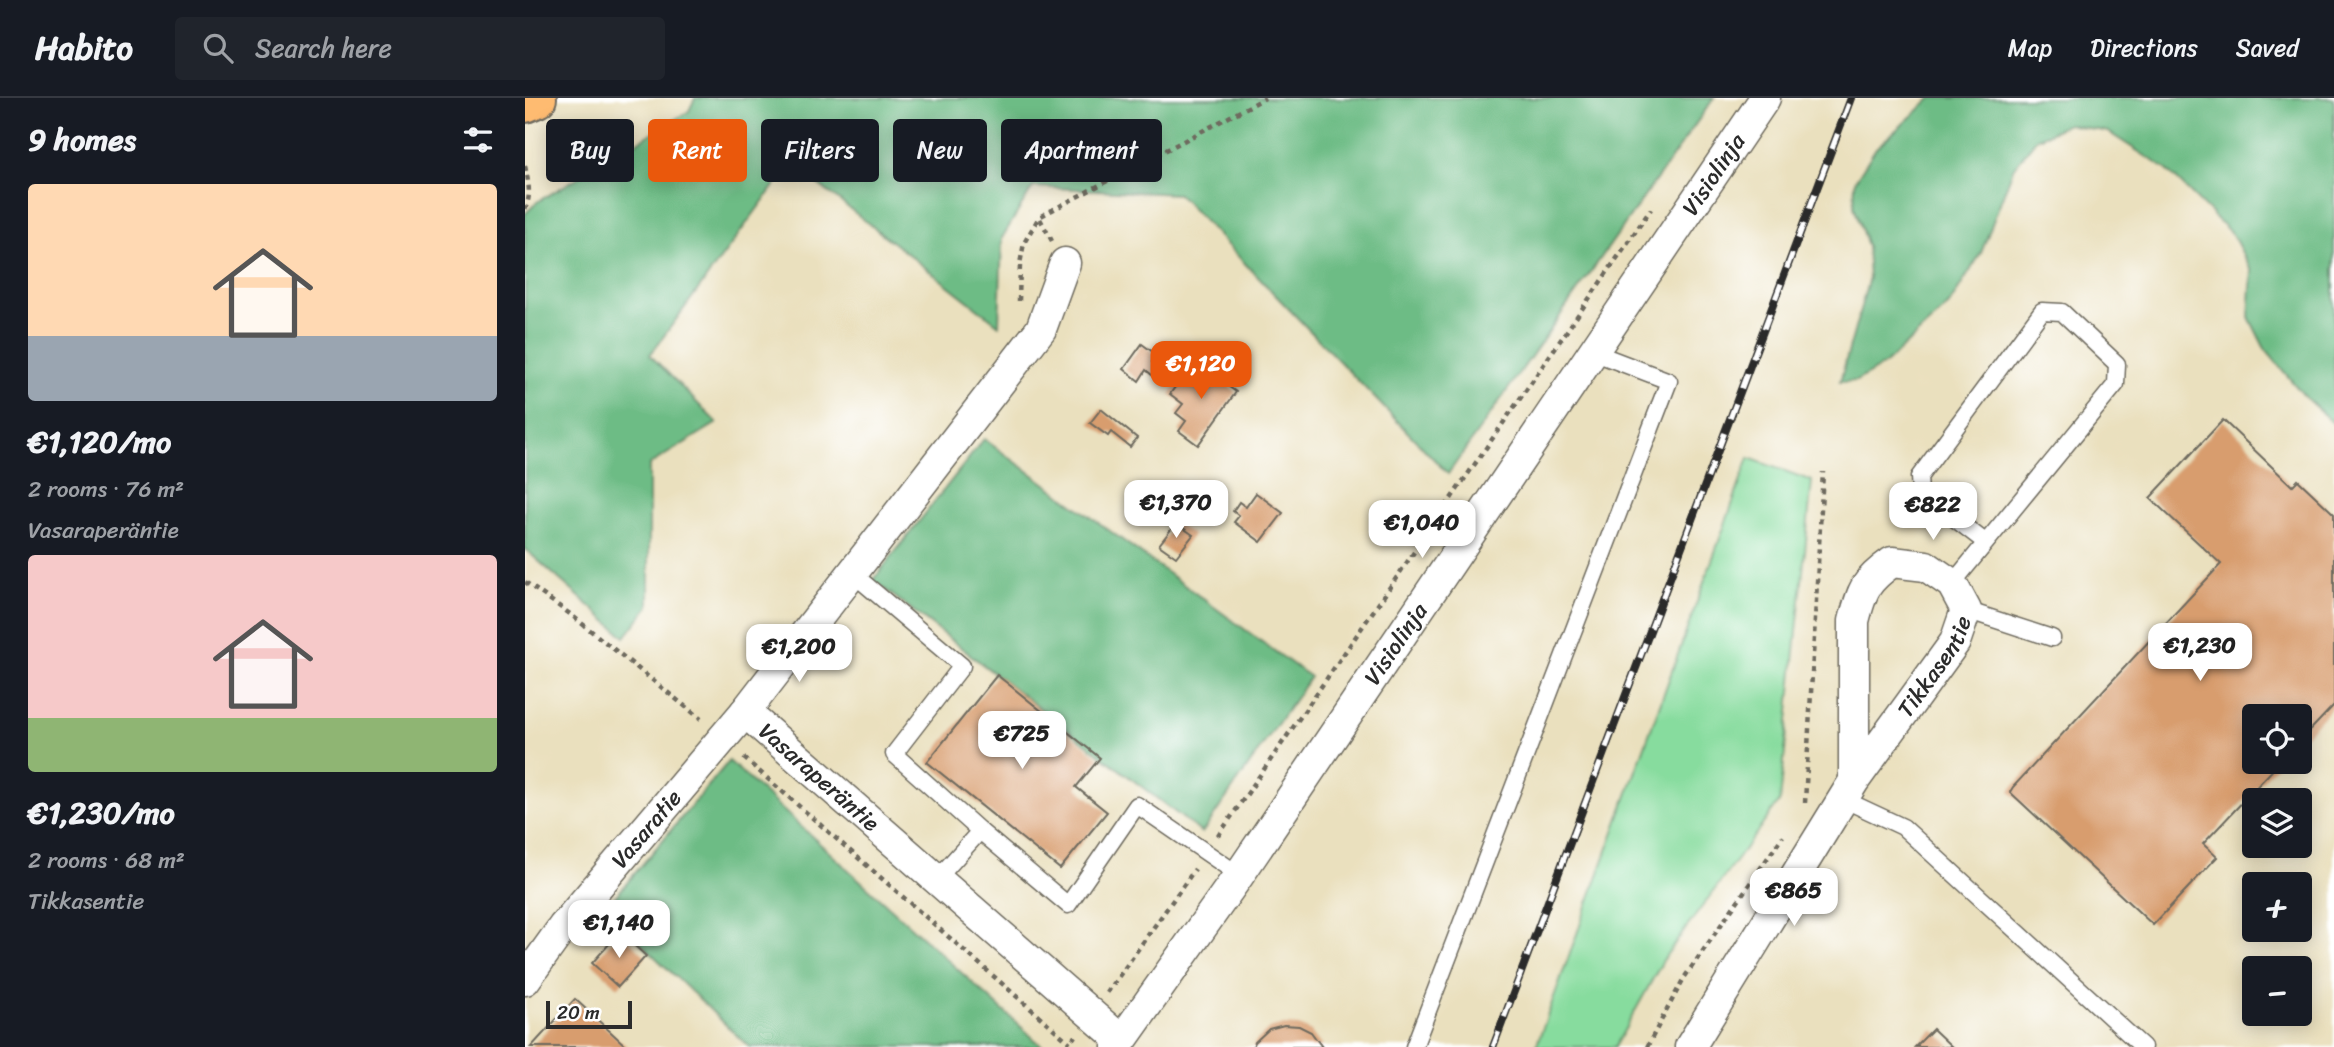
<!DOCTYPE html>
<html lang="en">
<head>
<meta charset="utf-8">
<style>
  :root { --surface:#171b24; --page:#20242c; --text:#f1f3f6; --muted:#9ea1a6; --line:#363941; --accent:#ea580c }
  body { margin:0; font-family:Sriracha,sans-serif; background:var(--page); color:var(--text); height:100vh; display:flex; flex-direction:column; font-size:26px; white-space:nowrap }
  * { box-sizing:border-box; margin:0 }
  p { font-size:23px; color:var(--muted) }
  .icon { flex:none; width:38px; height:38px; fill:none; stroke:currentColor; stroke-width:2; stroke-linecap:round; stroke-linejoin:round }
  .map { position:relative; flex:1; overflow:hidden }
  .panel { display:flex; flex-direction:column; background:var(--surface); width:525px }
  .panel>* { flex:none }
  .hud { position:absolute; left:21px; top:21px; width:665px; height:63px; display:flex; gap:14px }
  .tools { position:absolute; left:1717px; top:606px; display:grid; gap:14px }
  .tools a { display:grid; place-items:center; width:70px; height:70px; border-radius:7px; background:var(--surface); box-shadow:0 4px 18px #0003; font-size:35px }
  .scale { position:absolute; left:21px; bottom:18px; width:86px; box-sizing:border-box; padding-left:7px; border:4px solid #2b2b2b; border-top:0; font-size:19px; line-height:24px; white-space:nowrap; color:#2b2b2b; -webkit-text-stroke:5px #fff; paint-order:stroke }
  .price { position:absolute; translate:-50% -60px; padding:0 16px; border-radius:14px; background:#fff; color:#222; font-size:23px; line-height:46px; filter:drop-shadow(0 2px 4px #0008) }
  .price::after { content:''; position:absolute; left:50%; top:42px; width:21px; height:16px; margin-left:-10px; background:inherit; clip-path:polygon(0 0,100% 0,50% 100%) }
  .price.current { background:var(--accent); color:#fff }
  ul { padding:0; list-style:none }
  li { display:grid; align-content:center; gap:14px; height:371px; padding:0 28px }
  li span { display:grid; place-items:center; height:217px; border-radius:7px; color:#555 }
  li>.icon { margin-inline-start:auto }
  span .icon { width:126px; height:126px; fill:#fffc; stroke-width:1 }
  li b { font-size:30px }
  h2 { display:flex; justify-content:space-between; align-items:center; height:84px; padding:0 28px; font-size:30px }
  .pill { padding:0 24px; border-radius:7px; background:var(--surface); box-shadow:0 4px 18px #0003; font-size:24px; line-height:63px }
  .pill.current { background:var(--accent); color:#fff }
  header { display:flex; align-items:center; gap:42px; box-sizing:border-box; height:98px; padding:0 35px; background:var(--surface); border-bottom:2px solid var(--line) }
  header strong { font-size:33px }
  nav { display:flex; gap:38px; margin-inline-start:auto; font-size:24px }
  .search { width:490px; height:63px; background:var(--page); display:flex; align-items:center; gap:18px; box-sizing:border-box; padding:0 24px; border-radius:7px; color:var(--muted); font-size:26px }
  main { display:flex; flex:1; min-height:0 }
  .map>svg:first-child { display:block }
  .green { fill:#87dc9e; stroke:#598464; stroke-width:2 }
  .forest { fill:#6dbc85; stroke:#4c7458; stroke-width:2 }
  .building { fill:#d89d6e }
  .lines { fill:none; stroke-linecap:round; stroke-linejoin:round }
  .service-casing { stroke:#6e6a5e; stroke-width:19 }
  .minor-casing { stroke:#6e6a5e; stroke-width:33 }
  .motorway-casing { stroke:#6e6a5e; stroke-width:42 }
  .path { stroke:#6e6a5e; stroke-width:4.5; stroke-dasharray:5 5; stroke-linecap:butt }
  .service { stroke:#fff; stroke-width:16 }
  .minor { stroke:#fff; stroke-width:30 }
  .motorway { stroke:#febb71; stroke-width:38 }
  .rail-casing { stroke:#2b2b2b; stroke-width:8 }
  .rail { stroke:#fff; stroke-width:5; stroke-dasharray:16; stroke-linecap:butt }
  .labels { text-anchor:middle; stroke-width:7; stroke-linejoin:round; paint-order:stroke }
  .street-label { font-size:23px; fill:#2b2b2b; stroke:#fff }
</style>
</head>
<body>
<header>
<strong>Habito</strong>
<div class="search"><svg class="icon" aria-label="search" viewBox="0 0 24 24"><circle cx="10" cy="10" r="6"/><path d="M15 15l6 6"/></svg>Search here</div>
<nav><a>Map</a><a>Directions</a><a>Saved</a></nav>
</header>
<main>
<section class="panel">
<h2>9 homes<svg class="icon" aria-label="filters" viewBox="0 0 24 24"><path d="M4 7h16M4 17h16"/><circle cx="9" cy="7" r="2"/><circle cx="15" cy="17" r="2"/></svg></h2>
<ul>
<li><span style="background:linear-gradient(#ffd9b3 70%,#9aa5b1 0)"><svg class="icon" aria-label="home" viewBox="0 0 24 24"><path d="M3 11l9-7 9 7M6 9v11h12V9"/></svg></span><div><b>€1,120/mo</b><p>2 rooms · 76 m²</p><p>Vasaraperäntie</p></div></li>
<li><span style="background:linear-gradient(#f6c9c9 75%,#8fb573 0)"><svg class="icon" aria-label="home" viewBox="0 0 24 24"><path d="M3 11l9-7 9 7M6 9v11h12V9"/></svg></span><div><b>€1,230/mo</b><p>2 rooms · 68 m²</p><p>Tikkasentie</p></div></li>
</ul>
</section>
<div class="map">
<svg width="1809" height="949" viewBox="0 0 1809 949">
  <rect width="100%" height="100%" fill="#fff"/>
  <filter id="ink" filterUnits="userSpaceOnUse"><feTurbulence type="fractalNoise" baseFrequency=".0143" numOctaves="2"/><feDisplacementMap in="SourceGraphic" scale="14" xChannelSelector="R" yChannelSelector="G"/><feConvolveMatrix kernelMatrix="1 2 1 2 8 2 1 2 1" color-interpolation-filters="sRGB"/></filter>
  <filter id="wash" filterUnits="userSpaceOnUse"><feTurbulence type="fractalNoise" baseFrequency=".00686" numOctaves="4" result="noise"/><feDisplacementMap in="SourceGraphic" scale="28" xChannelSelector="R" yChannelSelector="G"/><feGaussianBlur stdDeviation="1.57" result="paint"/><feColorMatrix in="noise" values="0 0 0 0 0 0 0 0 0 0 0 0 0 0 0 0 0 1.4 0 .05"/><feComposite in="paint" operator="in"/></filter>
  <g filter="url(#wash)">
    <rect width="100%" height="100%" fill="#eae0be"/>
    <!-- green -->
    <path class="green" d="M1224,360L1287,383L1255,703L1140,859L1090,949H1011Z"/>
    <!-- forest -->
    <g class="forest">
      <path d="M170,0H1189L923,376L653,96L508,89L477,140L474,227L266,65L125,257L192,325L124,367V508L100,539L0,451V116L12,104L164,13Z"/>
      <path d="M1407,0H1809V326L1781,300L1740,251L1724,219L1727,173L1707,136L1642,72L1583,34L1543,26L1511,41L1488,71L1456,155L1424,207L1360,266L1331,283L1315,284L1344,180L1342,148L1329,108L1330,83L1351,50Z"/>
      <path d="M459,341L785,579L677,735L348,482Z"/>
      <path d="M204,663L518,949H224L80,811Z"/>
    </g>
    <g id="blocks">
      <!-- building -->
      <g class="building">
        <path d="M617,246L632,257L627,264L634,269L627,277L621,272L614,283L599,271Z"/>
        <path d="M669,263L711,294L673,347L654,333L661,323L651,315L658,306L645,296Z"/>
        <path d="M576,311L612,340L605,349L586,334L583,338L565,325Z"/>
        <path d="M1698,322L1767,388L1773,382L1809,416V607L1774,644V618H1729V663H1756L1678,746L1692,759L1628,827L1485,694L1488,689L1696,466L1625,400Z"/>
        <path d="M731,395L758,415L736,444L709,424L714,418L708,413L714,404L721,409Z"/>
        <path d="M651,425L668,437L651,459L634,447Z"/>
        <path d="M472,577L575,660L551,689L582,714L535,771L402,664Z"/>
        <path d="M95,834L121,858L93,889L67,865Z"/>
        <path d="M50,901L102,949H6Z"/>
        <path d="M759,927L774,928L786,934L797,949H728L730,944L744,931Z"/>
        <path d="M1408,931L1427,949H1390Z"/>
      </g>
    </g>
  </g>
  <g filter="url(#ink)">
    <use href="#blocks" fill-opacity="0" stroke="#6e6a5e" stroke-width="2"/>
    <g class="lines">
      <!-- service casing -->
      <g class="service-casing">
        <g id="service">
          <path d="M327,475L437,568L369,656L455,733L543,807L612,707L714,777"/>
          <path d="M1427,486L1591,286L1592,266L1537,214L1517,213L1394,379L1395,394L1460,444"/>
          <path d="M1441,512L1527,540"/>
          <path d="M1318,701L1378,729L1618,949"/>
          <path d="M412,781L455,733"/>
          <path d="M889,949L1144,283L1068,254"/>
        </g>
      </g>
      <!-- minor casing -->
      <g class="minor-casing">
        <g id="minor">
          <path id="s1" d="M540,165L516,231L220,614L596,942"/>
          <path id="s2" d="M0,882L38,829L220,614"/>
          <path id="s3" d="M592,949L714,777L1240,0"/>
          <path id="s4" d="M1165,949L1329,683L1430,544L1441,512L1427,486L1401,468L1367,464C1340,483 1337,492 1329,523V683"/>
        </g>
      </g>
      <!-- motorway casing -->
      <g class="motorway-casing">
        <path id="motorway" d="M0,5L12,0"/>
      </g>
      <!-- path -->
      <g class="path">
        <path d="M0,68C3,83 7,97 0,111"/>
        <path d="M527,143L514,119L740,0"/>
        <path d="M494,203L495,166L499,145L514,119"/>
        <path d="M0,484L45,516L176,621"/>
        <path d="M219,660L545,945"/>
        <path d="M1280,705L1298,374"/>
        <path d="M693,738L1126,111"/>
        <path d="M582,895L670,771"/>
        <path d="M542,949L550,938"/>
        <path d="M1122,949L1159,880L1258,738"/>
      </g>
      <!-- service -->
      <use href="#service" class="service"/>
      <!-- minor -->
      <use href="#minor" class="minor"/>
      <!-- motorway -->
      <use href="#motorway" class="motorway"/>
      <!-- rail casing -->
      <g class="rail-casing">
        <path id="rail" d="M968,949L1326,0"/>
      </g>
      <!-- rail -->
      <use href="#rail" class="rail"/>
    </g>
  </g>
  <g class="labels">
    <!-- street labels -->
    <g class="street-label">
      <text dy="8" stroke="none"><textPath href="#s3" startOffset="1057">Visiolinja</textPath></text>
      <text dy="8" stroke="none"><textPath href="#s3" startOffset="490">Visiolinja</textPath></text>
      <text dy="8" stroke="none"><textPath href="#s4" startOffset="453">Tikkasentie</textPath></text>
      <text dy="8" stroke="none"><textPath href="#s1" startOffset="653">Vasaraperäntie</textPath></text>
      <text dy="8" stroke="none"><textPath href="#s2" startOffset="194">Vasaratie</textPath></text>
    </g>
  </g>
</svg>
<div class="tools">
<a><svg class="icon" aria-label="locate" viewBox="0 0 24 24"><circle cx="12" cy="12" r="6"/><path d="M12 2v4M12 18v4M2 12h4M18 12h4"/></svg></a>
<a><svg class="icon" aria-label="layers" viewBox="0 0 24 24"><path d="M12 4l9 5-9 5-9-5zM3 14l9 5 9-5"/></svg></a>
<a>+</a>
<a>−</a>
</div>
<div class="scale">20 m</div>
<b class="price current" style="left:676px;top:303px">€1,120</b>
<b class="price" style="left:651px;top:442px">€1,370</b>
<b class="price" style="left:1408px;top:444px">€822</b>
<b class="price" style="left:897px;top:462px">€1,040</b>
<b class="price" style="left:1675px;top:585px">€1,230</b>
<b class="price" style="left:274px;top:586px">€1,200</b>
<b class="price" style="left:497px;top:673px">€725</b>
<b class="price" style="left:1269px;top:830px">€865</b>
<b class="price" style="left:94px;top:862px">€1,140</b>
<div class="hud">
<a class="pill">Buy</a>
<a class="pill current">Rent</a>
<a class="pill">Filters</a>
<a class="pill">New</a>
<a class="pill">Apartment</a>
</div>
</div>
</main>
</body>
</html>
